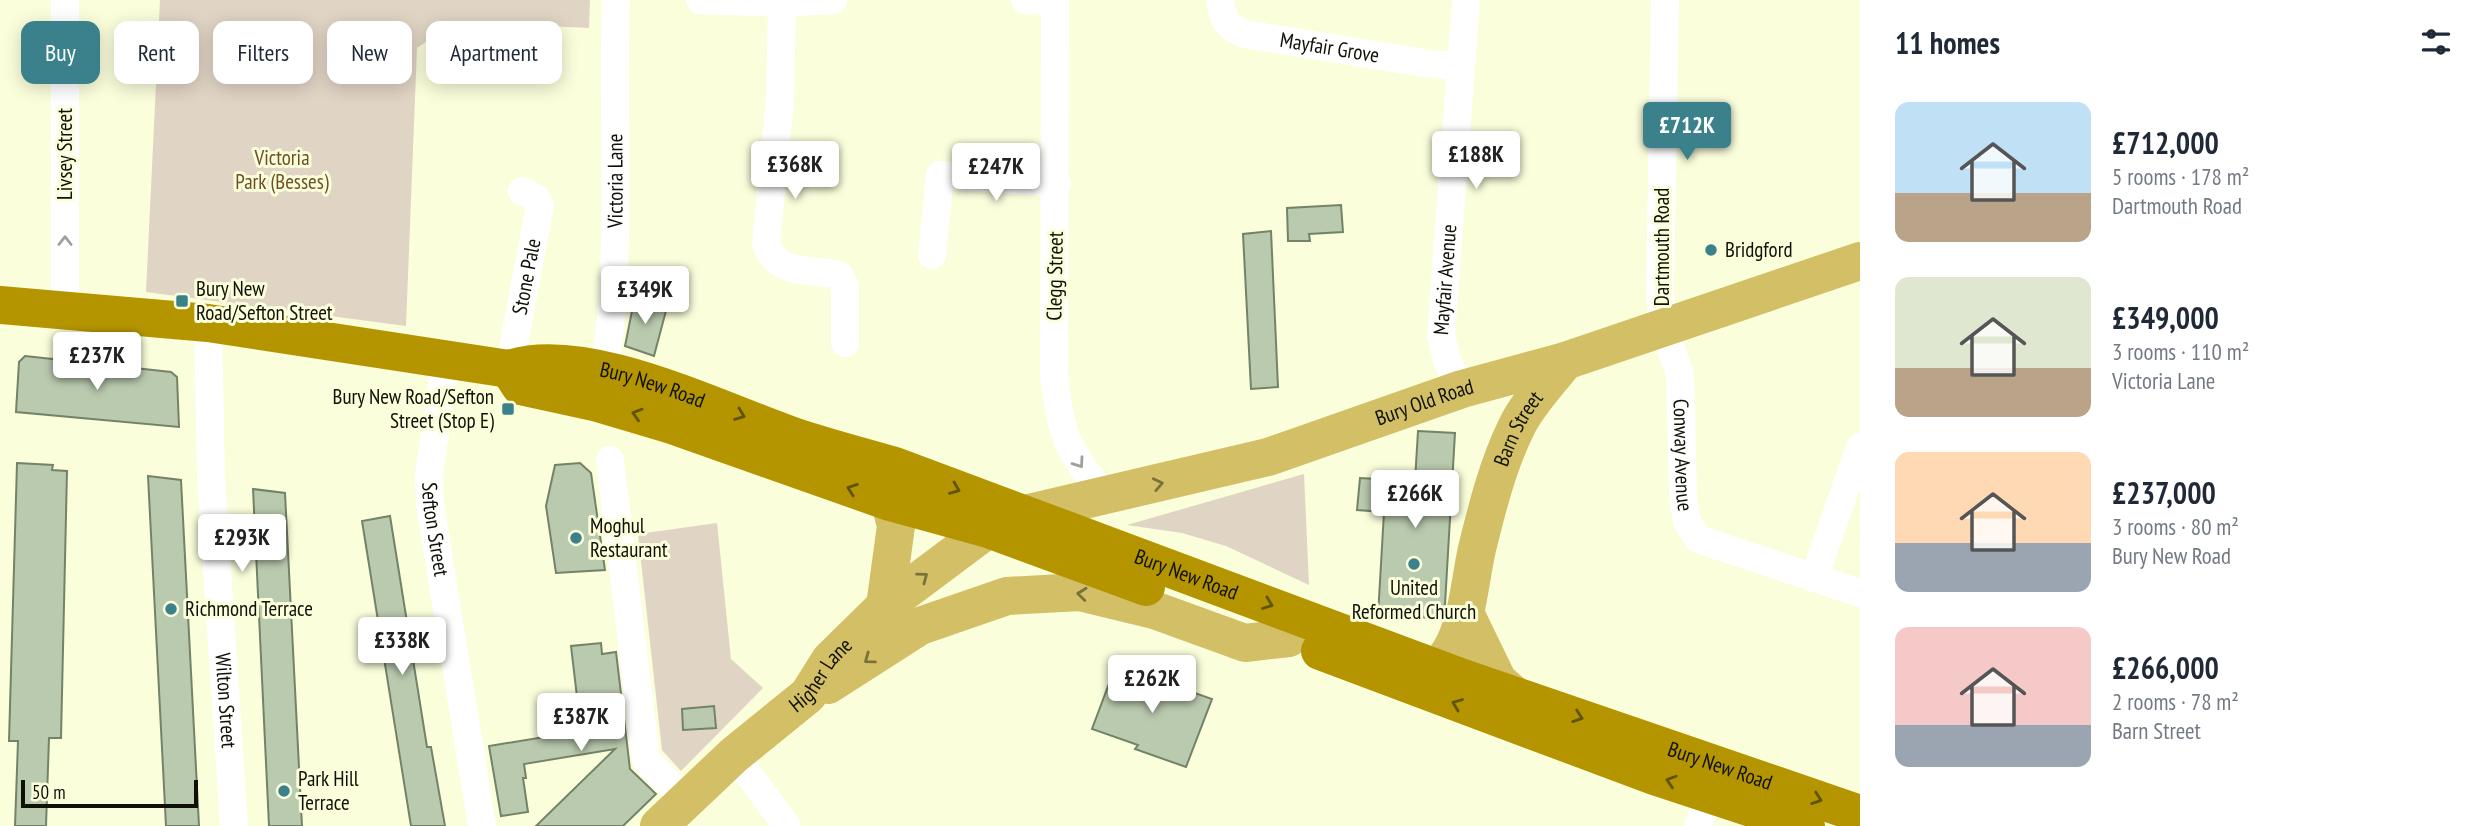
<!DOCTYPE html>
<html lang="en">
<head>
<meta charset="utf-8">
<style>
  :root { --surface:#fff; --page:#f6f6f7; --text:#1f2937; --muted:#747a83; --accent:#3a818b }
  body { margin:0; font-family:"PT Sans Narrow",sans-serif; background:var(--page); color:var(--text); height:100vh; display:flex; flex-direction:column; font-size:26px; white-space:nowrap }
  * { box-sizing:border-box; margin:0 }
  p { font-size:23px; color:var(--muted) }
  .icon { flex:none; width:38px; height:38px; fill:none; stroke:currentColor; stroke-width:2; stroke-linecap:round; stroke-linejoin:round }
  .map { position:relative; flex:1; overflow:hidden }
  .sheet { display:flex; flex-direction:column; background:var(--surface); width:630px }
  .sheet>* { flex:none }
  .guide { position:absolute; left:21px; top:21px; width:665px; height:63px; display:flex; gap:14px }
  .scale { position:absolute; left:21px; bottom:18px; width:177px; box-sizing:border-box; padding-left:7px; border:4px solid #101106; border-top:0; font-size:19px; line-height:24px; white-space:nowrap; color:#101106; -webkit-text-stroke:5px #fafedb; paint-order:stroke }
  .price { position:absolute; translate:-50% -60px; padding:0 16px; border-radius:7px; background:#fff; color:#222; font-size:23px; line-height:46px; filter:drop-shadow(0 2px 4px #0008) }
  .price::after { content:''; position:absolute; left:50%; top:42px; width:21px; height:16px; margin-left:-10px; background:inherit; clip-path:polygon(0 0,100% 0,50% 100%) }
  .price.current { background:var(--accent); color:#fff }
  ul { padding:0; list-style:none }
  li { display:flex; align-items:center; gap:21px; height:175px; padding:0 35px }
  li span { display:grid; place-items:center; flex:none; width:196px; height:140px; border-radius:14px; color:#555 }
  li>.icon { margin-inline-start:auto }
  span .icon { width:84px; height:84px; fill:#fffc; stroke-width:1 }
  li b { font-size:30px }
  h2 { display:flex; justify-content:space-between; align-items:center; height:84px; padding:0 35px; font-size:30px }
  .tag { padding:0 24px; border-radius:14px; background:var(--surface); box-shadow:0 4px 18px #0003; font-size:24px; line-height:63px }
  .tag.current { background:var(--accent); color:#fff }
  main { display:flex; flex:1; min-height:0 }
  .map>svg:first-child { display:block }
  .green { fill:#e0d4c4 }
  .building { fill:#bacaae; stroke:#738367; stroke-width:2 }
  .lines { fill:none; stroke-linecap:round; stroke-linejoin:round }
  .street { stroke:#fff; stroke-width:28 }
  .primary { stroke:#d2bf66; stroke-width:38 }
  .highway { stroke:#b49500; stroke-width:38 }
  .oneway { stroke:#9fa09b }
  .oneway2 { stroke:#625303 }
  .oneway3 { stroke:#7b713b }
  .poi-dot { fill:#3a818b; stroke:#fafedb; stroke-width:2.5 }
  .labels { text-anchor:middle; stroke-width:6; stroke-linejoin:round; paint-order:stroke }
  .street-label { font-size:21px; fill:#101106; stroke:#fafedb }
  .park-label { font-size:21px; fill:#6e5025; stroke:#fafedb }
  .poi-label { font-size:21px; fill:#101106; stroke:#fafedb; text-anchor:start }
</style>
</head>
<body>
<main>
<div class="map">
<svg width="1860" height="826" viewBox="0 0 1860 826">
  <rect width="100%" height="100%" fill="#fafedb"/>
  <!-- green -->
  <g class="green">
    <path d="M160,0H590L589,28L455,22L417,48L406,326L146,292Z"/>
    <path d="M1304,474L1309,585L1226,546L1182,533L1127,525Z"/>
    <path d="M717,523L731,659L763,688L681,771L662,750L638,534Z"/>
  </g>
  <!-- building -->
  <g class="building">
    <path d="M1341,205L1343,232L1309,234L1310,241H1288L1287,208Z"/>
    <path d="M1271,231L1278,387L1251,389L1243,234Z"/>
    <path d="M635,296L667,307L654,356L625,346Z"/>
    <path d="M25,356L171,372L177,377L179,427L16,412L19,362Z"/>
    <path d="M1418,431L1455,433L1445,604L1441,618L1378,616L1384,512L1357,510L1360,478L1415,481Z"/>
    <path d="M17,463L53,465L52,470L67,471L61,738H49L46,826H15L18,741H9Z"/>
    <path d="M580,463L591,473L605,570L556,573L546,506L555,465Z"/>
    <path d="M148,476L181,480L199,826H166Z"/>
    <path d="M253,489L285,493L302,826H269Z"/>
    <path d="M390,516L427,747H431L445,826H411L362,521Z"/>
    <path d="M601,643L602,654L616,652L630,769L656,794L623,826H536L615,749L524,764L526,778H523L528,812L501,816L489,746L581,731L571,646Z"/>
    <path d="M1116,665L1212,699L1186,767L1135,749L1138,745L1092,729Z"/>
    <path d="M714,706L716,728L683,730L682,709Z"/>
  </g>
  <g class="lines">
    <!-- street -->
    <g class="street">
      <path d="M700,0L782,3L833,0"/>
      <path d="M1025,0L1055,1L1054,374C1061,436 1065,446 1104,495"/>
      <path id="s1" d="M1220,0C1222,19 1227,27 1245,34L1430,64L1461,66"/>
      <path id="s2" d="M1665,0L1660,292L1663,325L1680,375L1683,494L1687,522L1698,539L1860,593"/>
      <path d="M782,3L780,101L766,244C778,277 809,268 839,275L845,286V343"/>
      <path d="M932,255L940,175L1057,183"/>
      <path d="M65,309V0"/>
      <path id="s3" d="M208,323L211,477L234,826"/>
      <path id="s4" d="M446,358L429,474L430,504L482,826"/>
      <path id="s5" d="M509,369L540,206L536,198L522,191"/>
      <path id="s6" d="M1462,389L1448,363L1441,336L1466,0"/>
      <path id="s7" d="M601,390C625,262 611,129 616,0"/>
      <path d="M610,460L646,760L686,800"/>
      <path d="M1814,578L1860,447"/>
      <path d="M734,755L787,826"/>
      <path d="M1698,826L1716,776"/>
    </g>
    <!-- primary -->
    <g class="primary">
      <path d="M885,606L896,526L890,502"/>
      <path d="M1466,615L1498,681L1514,695"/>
      <path id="s8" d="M1407,683C1467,669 1466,597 1477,549C1487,508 1498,464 1517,426C1528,403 1549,382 1565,361"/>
      <path d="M828,685L920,626L1007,596L1080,592L1154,610L1245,643L1289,638"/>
      <path id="s9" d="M659,826L734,755L808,695L830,660L885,606L988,529L1020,515L1268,457L1462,389L1565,361L1860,261"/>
    </g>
    <!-- highway -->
    <g class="highway">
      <path id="s10" d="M0,305L208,323L509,369C587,342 725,414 802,439C833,449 864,457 895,466L1463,678L1860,814"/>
      <path d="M509,369L520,386L598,403L672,425L890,502L988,529L1146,587"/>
      <path d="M1320,651L1654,776L1806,826"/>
    </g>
  </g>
  <!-- one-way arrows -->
  <defs><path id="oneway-chevron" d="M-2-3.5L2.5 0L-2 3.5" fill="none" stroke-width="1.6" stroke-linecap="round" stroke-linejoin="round" transform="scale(1.75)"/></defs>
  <g class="oneway">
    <use href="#oneway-chevron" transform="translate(65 241) rotate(-90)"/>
    <use href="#oneway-chevron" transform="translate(1079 463) rotate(55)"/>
  </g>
  <g class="oneway2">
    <use href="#oneway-chevron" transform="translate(637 414) rotate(-163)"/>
    <use href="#oneway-chevron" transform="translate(740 415) rotate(21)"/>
    <use href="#oneway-chevron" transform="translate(852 489) rotate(-160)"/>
    <use href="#oneway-chevron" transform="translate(955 489) rotate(22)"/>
    <use href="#oneway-chevron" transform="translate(1268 604) rotate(21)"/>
    <use href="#oneway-chevron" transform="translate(1457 704) rotate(-159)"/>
    <use href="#oneway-chevron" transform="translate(1578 717) rotate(19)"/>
    <use href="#oneway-chevron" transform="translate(1671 781) rotate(-162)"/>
    <use href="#oneway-chevron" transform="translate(1817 799) rotate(19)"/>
  </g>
  <g class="oneway3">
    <use href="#oneway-chevron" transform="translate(1158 484) rotate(-12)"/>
    <use href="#oneway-chevron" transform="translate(923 577) rotate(-37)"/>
    <use href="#oneway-chevron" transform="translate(1082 594) rotate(-174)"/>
    <use href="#oneway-chevron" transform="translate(869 659) rotate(144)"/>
  </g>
  <!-- markers -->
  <g class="poi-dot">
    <circle cx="1711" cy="250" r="7"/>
    <rect x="175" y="294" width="14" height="14" rx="3.5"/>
    <rect x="501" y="402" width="14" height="14" rx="3.5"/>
    <circle cx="576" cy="538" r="7"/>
    <circle cx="1414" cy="564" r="7"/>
    <circle cx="171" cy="609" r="7"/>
    <circle cx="284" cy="791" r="7"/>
  </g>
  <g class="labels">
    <!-- street labels -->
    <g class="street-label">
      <text dy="7" stroke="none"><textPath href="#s1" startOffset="131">Mayfair Grove</textPath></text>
      <text transform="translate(65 154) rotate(-90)" y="7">Livsey Street</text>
      <text dy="7" stroke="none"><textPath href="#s7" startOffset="210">Victoria Lane</textPath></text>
      <text transform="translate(1662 247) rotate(-90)" y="7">Dartmouth Road</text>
      <text dy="7" stroke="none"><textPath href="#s5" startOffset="94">Stone Pale</textPath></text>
      <text transform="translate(1055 276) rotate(-89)" y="7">Clegg Street</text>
      <text dy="7" stroke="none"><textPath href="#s6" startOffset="114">Mayfair Avenue</textPath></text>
      <text dy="7" stroke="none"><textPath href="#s10" startOffset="660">Bury New Road</textPath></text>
      <text dy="7" stroke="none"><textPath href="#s9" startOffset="901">Bury Old Road</textPath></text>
      <text dy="7" stroke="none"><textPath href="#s8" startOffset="289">Barn Street</textPath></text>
      <text dy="7" stroke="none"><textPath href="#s2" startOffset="458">Conway Avenue</textPath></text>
      <text dy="7" stroke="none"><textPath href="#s4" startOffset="173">Sefton Street</textPath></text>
      <text dy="7" stroke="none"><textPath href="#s10" startOffset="1227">Bury New Road</textPath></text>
      <text dy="7" stroke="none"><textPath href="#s9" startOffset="222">Higher Lane</textPath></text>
      <text dy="7" stroke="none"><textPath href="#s3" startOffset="378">Wilton Street</textPath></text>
      <text dy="7" stroke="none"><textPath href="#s10" startOffset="1794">Bury New Road</textPath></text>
    </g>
    <!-- park labels -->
    <g class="park-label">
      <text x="282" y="165">Victoria<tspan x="282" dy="24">Park (Besses)</tspan></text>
    </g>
    <!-- poi labels -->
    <g class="poi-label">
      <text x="1725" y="257">Bridgford</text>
      <text x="196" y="296">Bury New<tspan x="196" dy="24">Road/Sefton Street</tspan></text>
      <text x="494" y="404" text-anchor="end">Bury New Road/Sefton<tspan x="494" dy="24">Street (Stop E)</tspan></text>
      <text x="590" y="533">Moghul<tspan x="590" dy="24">Restaurant</tspan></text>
      <text x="1414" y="595" text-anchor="middle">United<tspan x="1414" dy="24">Reformed Church</tspan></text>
      <text x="185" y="616">Richmond Terrace</text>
      <text x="298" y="786">Park Hill<tspan x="298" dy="24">Terrace</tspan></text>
    </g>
  </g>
</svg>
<div class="scale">50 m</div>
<b class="price current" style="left:1687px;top:162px">£712K</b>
<b class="price" style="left:1476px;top:191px">£188K</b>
<b class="price" style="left:795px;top:201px">£368K</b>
<b class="price" style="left:996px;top:203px">£247K</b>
<b class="price" style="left:645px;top:326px">£349K</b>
<b class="price" style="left:97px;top:392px">£237K</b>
<b class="price" style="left:1415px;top:530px">£266K</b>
<b class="price" style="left:242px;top:574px">£293K</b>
<b class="price" style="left:402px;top:677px">£338K</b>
<b class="price" style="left:1152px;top:715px">£262K</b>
<b class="price" style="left:581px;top:753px">£387K</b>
<div class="guide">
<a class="tag current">Buy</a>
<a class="tag">Rent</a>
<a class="tag">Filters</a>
<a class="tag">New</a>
<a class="tag">Apartment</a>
</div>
</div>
<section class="sheet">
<h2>11 homes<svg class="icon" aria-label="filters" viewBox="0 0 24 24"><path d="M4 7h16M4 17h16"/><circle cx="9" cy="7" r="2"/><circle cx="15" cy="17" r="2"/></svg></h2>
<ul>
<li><span style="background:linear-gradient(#bfe0f5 65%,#b9a48a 0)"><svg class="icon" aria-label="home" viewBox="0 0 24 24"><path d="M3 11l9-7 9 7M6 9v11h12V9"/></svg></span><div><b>£712,000</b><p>5 rooms · 178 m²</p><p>Dartmouth Road</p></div></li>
<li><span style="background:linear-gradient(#dfe7d0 65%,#b9a48a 0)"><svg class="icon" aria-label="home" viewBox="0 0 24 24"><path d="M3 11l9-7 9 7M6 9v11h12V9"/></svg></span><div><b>£349,000</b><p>3 rooms · 110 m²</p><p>Victoria Lane</p></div></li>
<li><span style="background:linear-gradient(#ffd9b3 65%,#9aa5b1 0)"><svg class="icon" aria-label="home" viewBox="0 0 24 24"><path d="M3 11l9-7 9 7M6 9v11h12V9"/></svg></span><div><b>£237,000</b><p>3 rooms · 80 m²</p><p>Bury New Road</p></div></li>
<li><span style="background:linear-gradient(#f6c9c9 70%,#9aa5b1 0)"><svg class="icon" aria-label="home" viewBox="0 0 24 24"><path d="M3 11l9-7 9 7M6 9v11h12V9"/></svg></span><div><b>£266,000</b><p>2 rooms · 78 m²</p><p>Barn Street</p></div></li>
</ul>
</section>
</main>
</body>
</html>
